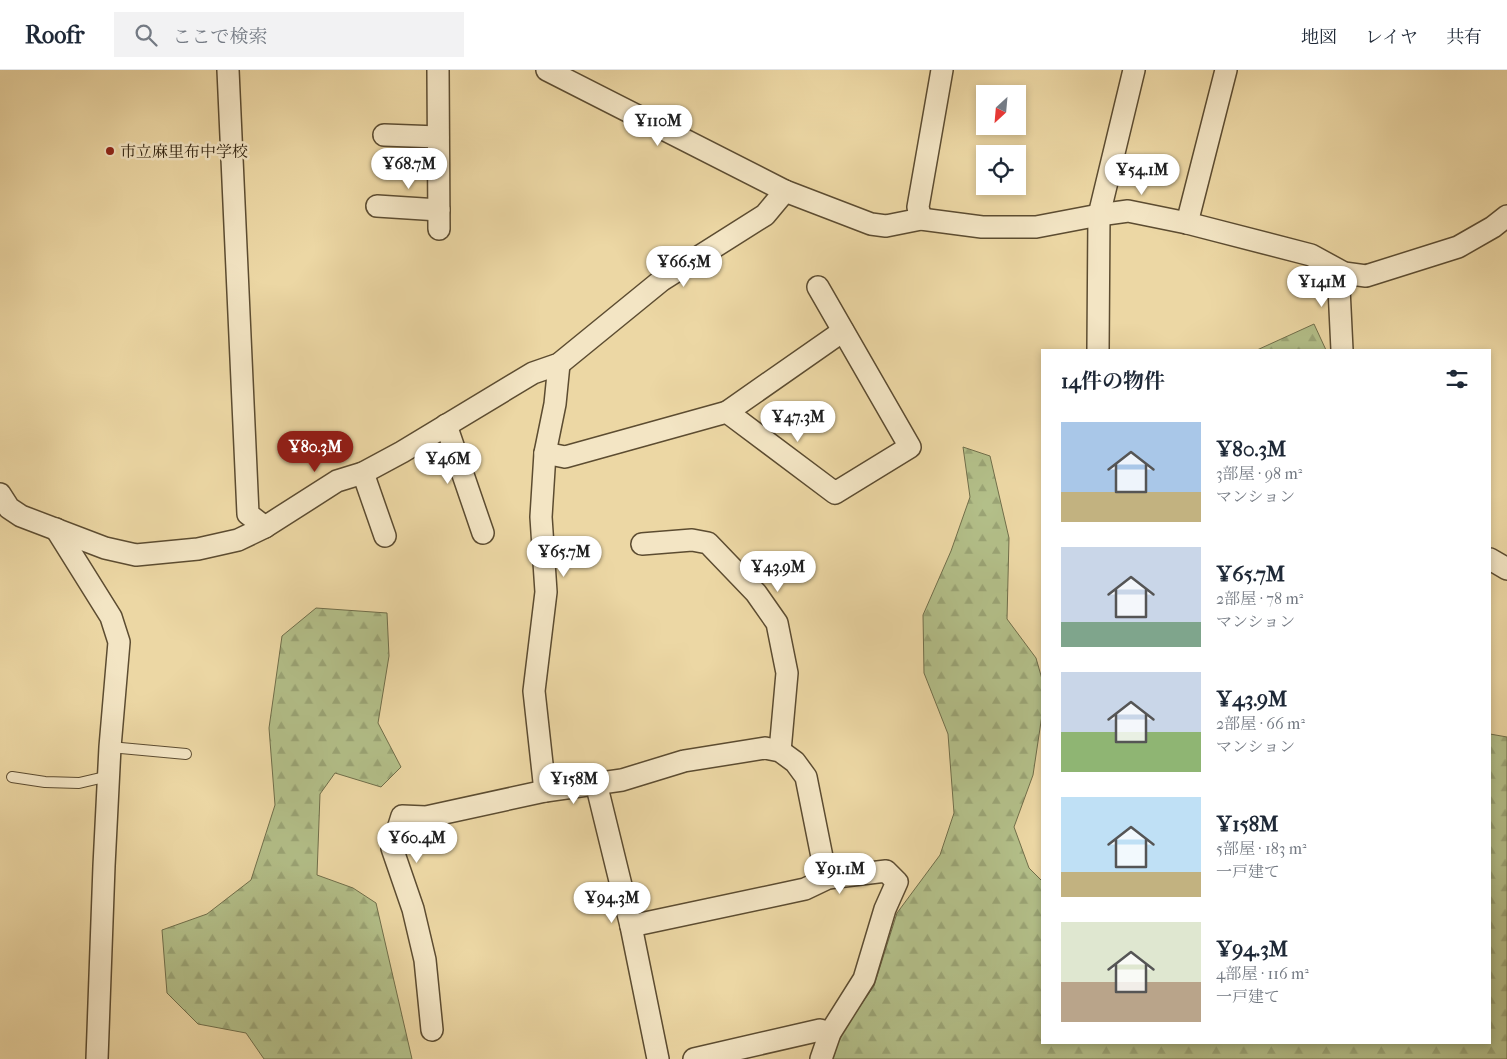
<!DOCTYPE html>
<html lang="ja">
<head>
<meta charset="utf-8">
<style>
  :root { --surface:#fff; --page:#f2f2f3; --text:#1f2937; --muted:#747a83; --line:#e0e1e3; --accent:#8f2418 }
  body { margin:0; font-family:"IM FELL French Canon","Noto Serif JP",serif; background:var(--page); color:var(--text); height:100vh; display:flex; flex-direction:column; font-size:19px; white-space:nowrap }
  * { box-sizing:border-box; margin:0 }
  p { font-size:16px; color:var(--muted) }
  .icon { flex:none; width:28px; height:28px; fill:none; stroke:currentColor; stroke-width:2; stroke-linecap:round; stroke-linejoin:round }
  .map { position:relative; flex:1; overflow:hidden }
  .side { position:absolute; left:1041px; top:279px; width:450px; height:695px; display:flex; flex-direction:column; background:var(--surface); border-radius:0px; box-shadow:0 2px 8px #0003 }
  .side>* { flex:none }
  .needle { width:32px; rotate:206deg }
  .controls { position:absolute; left:976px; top:15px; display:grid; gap:10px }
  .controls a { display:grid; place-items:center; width:50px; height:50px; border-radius:0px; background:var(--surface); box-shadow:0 2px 8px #0003; font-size:25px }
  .price { position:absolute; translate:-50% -42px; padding:0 11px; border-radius:18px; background:#fff; color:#222; font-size:16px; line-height:32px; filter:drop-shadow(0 1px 2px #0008) }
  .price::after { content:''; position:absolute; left:50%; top:30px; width:15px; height:11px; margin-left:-8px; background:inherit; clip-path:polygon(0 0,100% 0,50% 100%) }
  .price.on { background:var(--accent); color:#fff }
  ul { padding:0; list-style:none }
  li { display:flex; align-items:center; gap:15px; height:125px; padding:0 20px }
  li span { display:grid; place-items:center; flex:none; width:140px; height:100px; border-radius:0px; color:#555 }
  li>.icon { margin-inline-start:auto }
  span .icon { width:60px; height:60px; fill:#fffc; stroke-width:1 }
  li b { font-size:21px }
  h2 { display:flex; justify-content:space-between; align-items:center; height:60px; padding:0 20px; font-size:21px }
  header { display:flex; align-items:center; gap:30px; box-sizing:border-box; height:70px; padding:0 25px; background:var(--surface); border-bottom:1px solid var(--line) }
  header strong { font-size:24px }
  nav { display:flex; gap:28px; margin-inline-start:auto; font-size:18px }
  .search { width:350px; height:45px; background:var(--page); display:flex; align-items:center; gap:12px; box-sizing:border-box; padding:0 18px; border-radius:0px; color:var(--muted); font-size:19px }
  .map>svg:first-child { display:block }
  .forest { fill:url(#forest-firs); stroke:#706e4a }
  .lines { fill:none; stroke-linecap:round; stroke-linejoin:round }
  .service-casing { stroke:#5c4c31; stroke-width:12 }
  .minor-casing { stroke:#5c4c31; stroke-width:24 }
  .service { stroke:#f3e5c4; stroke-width:10 }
  .minor { stroke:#f3e5c4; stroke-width:21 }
  .poi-dot { fill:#8f2418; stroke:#f3e5c4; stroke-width:2 }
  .labels { text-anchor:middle; stroke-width:5; stroke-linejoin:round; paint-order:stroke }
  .poi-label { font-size:16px; fill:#2c1e0b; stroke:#f3e5c4; text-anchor:start }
</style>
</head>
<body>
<header>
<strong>Roofr</strong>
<div class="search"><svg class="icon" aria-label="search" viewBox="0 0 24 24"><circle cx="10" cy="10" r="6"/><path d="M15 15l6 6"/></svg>ここで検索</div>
<nav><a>地図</a><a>レイヤ</a><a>共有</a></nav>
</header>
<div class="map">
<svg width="1507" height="989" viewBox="0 0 1507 989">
  <defs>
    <pattern id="forest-firs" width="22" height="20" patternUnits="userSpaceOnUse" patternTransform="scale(1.25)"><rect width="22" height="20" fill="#b3bf89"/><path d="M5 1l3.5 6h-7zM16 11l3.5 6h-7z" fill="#9aa475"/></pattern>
  </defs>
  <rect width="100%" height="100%" fill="#ecd7a4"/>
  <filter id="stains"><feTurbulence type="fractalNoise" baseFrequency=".004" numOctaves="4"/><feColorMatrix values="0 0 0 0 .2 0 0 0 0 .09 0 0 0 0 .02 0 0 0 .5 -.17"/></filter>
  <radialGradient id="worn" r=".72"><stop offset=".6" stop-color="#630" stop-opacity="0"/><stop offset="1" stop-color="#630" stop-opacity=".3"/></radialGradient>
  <!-- forest -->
  <g class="forest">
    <path d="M1314,254L1326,280H1257Z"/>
    <path d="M963,377L990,386L1009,468L1007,549L1036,588L1042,609V645L1033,705L1014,757L1029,798L1042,811V972H1490V664L1507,667V989H833L840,965L874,916L897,843L940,785L954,743L948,664L924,603L923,545L951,481L970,427Z"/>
    <path d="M316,538L387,543L389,586L378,653L401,697L381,717L335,703L320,724L317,805L353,818L376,833L412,989H264L246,963L198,954L167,923L162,860L207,844L251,810L275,735L269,658L282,566Z"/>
  </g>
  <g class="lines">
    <!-- service casing -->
    <g class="service-casing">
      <g id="service">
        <path d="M110,677L186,684"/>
        <path d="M12,707L45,712L79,713L109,706"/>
      </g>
    </g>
    <!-- minor casing -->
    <g class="minor-casing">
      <g id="minor">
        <path d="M228,0L248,444L265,457"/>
        <path d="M438,0L439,159"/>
        <path d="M547,0L785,121L871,154L886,156L921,149L982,157H1036L1099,145L1128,141L1187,153L1311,185L1344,203L1366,206L1458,177L1493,157L1507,146"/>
        <path d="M384,65L438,67"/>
        <path d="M377,136L439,140"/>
        <path d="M921,149L918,137L942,0"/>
        <path d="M1187,153L1226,0"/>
        <path d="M1098,280L1099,145L1134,0"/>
        <path d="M1342,280L1339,218L1344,203"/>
        <path d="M727,342L843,261"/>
        <path d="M446,355L483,463"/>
        <path d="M545,383L565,387L727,342L835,423L910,377L818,217"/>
        <path d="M363,403L385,466"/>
        <path d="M0,424L9,438L21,446L105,478L136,485L198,479L238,470L265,457L337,411L363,403L402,382L533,303L559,294L662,210L765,145L785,121"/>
        <path d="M56,459L111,547L119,572L110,677L104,796L97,989"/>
        <path d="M642,474L692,470L708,473L756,523L777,553L787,603L780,681"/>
        <path d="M1490,489L1507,499"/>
        <path d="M596,713L631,856L658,989"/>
        <path d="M545,721L534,621L546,522L541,447L545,383L555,334L559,294"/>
        <path d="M631,856L805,819L828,808L886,801L897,812L885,839L864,909L830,963L821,989"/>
        <path d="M432,960L425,890L413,839L392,778L402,746L426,747L545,721L622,710L684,691L765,678L780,681L795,692L806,707L824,797L828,808"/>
        <path d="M694,989L820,960L830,963"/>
      </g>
    </g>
    <!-- service -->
    <use href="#service" class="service"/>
    <!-- minor -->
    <use href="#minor" class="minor"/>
  </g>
  <!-- markers -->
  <circle class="poi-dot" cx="110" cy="81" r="5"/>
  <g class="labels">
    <!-- poi labels -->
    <g class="poi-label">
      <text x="120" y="87">市立麻里布中学校</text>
    </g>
  </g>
  <rect width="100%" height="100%" filter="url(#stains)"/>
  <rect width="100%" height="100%" fill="url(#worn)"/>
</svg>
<div class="controls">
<a><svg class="needle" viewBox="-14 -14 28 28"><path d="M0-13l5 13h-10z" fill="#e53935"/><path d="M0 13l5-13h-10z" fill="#747a83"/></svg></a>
<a><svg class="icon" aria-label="locate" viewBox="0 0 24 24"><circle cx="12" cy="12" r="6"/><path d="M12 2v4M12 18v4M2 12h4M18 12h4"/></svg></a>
</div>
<b class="price" style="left:658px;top:77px">¥110M</b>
<b class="price" style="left:409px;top:120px">¥68.7M</b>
<b class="price" style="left:1142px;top:126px">¥54.1M</b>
<b class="price" style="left:684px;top:218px">¥66.5M</b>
<b class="price" style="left:1322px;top:238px">¥141M</b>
<b class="price" style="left:798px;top:373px">¥47.3M</b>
<b class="price on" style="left:315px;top:403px">¥80.3M</b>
<b class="price" style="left:448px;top:415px">¥46M</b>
<b class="price" style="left:564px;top:508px">¥65.7M</b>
<b class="price" style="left:778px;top:523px">¥43.9M</b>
<b class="price" style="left:574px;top:735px">¥158M</b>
<b class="price" style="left:417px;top:794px">¥60.4M</b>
<b class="price" style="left:840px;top:825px">¥91.1M</b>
<b class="price" style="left:612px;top:854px">¥94.3M</b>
<section class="side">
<h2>14件の物件<svg class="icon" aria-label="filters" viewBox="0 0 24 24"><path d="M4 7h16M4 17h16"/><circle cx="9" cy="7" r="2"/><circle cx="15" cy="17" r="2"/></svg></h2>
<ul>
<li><span style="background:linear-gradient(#a9c7e8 70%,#c2b280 0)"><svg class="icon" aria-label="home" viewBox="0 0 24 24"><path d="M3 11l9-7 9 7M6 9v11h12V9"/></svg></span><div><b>¥80.3M</b><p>3部屋 · 98 m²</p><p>マンション</p></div></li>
<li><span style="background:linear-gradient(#c9d6e8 75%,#7fa58c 0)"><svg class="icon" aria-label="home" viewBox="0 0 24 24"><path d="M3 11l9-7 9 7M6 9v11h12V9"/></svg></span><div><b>¥65.7M</b><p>2部屋 · 78 m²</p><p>マンション</p></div></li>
<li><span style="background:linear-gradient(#c9d6e8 60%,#8fb573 0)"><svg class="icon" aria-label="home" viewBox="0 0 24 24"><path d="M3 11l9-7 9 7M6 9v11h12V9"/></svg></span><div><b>¥43.9M</b><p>2部屋 · 66 m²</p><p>マンション</p></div></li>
<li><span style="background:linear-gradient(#bfe0f5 75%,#c2b280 0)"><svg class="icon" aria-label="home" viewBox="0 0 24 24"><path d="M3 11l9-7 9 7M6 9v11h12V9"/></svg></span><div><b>¥158M</b><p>5部屋 · 183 m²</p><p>一戸建て</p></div></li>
<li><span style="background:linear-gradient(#dfe7d0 60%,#b9a48a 0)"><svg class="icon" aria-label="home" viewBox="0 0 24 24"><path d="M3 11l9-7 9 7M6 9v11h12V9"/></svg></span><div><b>¥94.3M</b><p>4部屋 · 116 m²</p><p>一戸建て</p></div></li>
</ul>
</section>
</div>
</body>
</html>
